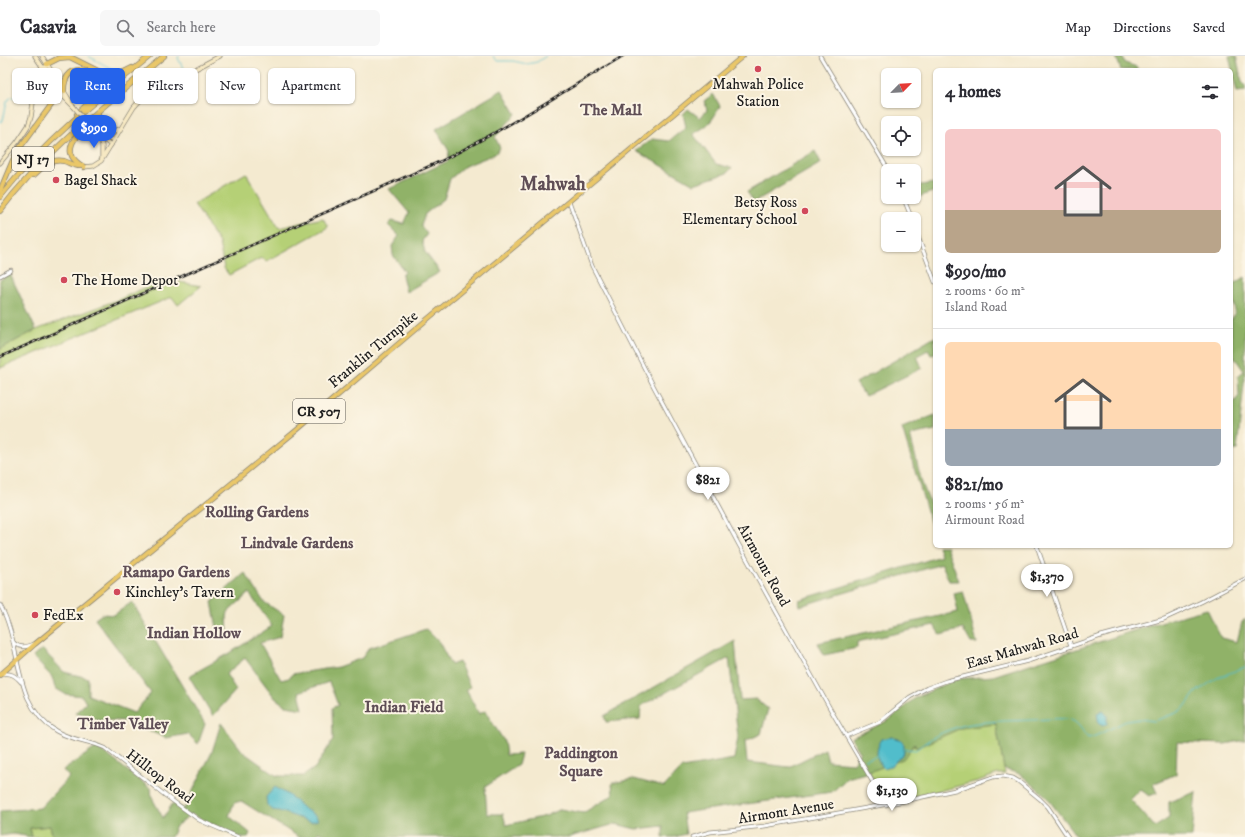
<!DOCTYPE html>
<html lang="en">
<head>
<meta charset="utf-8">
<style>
  :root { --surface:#fff; --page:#f7f7f7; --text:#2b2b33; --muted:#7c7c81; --line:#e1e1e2; --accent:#2563eb }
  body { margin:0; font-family:"IM FELL DW Pica",serif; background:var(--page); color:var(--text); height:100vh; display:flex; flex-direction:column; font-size:15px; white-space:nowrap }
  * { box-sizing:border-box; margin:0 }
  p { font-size:13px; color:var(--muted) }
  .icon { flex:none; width:22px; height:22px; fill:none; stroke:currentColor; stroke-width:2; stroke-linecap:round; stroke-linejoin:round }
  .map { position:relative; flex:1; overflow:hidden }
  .details { position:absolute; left:933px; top:12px; width:300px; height:480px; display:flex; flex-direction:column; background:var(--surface); border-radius:6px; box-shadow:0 1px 3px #0004 }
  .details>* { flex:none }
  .guide { position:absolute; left:12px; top:12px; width:380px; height:36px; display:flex; gap:8px }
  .needle { width:26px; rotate:66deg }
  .controls { position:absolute; left:881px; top:12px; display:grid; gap:8px }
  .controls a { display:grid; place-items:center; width:40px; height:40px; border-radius:6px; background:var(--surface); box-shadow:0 1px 3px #0004; font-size:20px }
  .price { position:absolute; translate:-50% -34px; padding:0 9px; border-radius:14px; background:#fff; color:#222; font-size:13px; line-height:26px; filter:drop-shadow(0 1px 2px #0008) }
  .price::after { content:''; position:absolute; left:50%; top:24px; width:12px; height:9px; margin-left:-6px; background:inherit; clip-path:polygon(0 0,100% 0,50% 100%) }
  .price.selected { background:var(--accent); color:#fff }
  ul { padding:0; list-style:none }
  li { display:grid; align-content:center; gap:8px; height:212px; padding:0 12px }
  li+li { border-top:1px solid var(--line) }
  li span { display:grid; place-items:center; height:124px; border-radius:6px; color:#555 }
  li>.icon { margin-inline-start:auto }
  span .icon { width:72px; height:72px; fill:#fffc; stroke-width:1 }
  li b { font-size:17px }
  h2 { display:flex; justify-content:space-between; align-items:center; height:48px; padding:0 12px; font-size:17px }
  .tag { padding:0 14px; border-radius:6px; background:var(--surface); box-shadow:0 1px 3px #0004; font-size:14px; line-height:36px }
  .tag.selected { background:var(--accent); color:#fff }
  header { display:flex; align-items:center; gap:24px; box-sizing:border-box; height:56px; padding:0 20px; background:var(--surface); border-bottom:1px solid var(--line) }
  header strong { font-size:19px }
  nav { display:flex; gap:22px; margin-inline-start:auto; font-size:14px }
  .search { width:280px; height:36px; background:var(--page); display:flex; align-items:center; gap:10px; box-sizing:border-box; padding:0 14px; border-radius:6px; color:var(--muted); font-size:15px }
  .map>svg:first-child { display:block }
  .green { fill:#b5d076; stroke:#687649 }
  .forest { fill:#90b267; stroke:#566742 }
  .water { fill:#51bdcb; stroke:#366c74 }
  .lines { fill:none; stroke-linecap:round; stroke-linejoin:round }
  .stream { stroke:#51bdcb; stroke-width:1 }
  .tertiary-casing { stroke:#888376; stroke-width:4.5 }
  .secondary-casing { stroke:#888376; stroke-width:5 }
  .primary-casing { stroke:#888376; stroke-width:5.5 }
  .trunk-casing { stroke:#888376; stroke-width:6 }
  .tertiary { stroke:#fff; stroke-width:3 }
  .secondary { stroke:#f7e9c3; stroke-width:3.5 }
  .primary { stroke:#eac769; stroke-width:4 }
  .trunk { stroke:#eac769; stroke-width:4.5 }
  .rail-casing { stroke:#1c1c1c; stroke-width:2.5 }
  .rail { stroke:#fcf5e5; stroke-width:1; stroke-dasharray:3; stroke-linecap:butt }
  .secondary-bridge-casing { stroke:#888376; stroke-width:5; stroke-linecap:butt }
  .secondary-bridge { stroke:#f7e9c3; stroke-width:3.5 }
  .poi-dot { fill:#d1495b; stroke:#fcf5e5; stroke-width:1.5 }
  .labels { text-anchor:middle; stroke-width:4; stroke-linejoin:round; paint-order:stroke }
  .shield { fill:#fcf5e5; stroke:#5f5d58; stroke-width:1 }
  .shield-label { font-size:14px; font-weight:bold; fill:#1c1c1c }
  .poi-label { font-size:15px; fill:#1c1c1c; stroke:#fcf5e5; text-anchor:start }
  .street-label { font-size:15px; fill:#1c1c1c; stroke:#fcf5e5 }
  .neighbourhood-label { font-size:16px; font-weight:bold; fill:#5f4e56; stroke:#fcf5e5 }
  .district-label { font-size:19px; font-weight:bold; fill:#5f4e56; stroke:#fcf5e5 }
</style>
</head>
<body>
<header>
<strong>Casavia</strong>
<div class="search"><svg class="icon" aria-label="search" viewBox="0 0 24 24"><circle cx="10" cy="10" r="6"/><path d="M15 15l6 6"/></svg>Search here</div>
<nav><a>Map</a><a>Directions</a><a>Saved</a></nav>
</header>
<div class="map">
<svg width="1245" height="781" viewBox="0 0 1245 781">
  <rect width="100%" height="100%" fill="#fcf5e5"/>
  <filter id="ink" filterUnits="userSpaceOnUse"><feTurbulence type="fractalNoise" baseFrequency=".025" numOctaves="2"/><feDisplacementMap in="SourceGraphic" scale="8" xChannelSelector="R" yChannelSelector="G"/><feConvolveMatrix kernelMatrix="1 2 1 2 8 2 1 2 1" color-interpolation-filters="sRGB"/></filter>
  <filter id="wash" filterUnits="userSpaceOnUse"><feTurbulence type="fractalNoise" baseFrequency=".012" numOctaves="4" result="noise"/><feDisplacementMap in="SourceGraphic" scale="16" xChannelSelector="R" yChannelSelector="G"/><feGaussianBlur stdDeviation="0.9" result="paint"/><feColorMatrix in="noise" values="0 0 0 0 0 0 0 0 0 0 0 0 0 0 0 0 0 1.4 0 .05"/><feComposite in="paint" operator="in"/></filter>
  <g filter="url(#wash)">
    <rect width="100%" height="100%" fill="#f4ead0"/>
    <!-- green -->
    <g class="green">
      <path d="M246,117L279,172L323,162L328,171L267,205L261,202L229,219L224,212L219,187L194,148Z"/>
      <path d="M164,223L201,230L178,249L172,241L0,312V293L36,274L120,243Z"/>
      <path d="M996,668L1005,718H998L978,725L888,748L869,716L890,672L933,683L938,682L965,670Z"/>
      <path d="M50,770L53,781H32L30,772Z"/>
    </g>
    <!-- forest -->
    <g class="forest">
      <path d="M1116,0H1122L1125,7L1137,11V14H1121Z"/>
      <path d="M1229,0H1236L1242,26L1245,30V35L1237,36Z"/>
      <path d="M502,34L516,58L495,81L500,92L495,98L465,110L450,123L444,143L425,158L421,170L427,178L422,185L425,196L440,216L406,236L402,219L405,216L393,199L392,190L399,180L388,169L392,165L404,168L409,157L389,133L448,105L449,95L436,73Z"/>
      <path d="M713,38L720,50C711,67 709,69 693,78L716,108L732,112L727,117L694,128L636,95L652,83L669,85L686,71L683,58L688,53L700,62L707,54L704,45Z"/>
      <path d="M815,95L821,107L754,146L747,136Z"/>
      <path d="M935,127V135L908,145L906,141H914V130Z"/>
      <path d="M10,218L36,274L0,293V224Z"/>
      <path d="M1245,221V318L1237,394L1231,395V350L1239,340L1238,320L1244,315L1235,302L1231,304V263L1235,258L1234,247H1231V226L1236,227Z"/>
      <path d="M935,281V298L931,299L928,294L917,300L922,312L865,340L856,327Z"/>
      <path d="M935,359V374L910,379L922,427L935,461V481L902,372Z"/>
      <path d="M938,490H946L959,525H949L942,508L800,550L799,544L941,500Z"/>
      <path d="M245,517L264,546L284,559L280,581L260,587L281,624L289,622L292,618L338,611L362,602L369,592L426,573L439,586L451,609L459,606L470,631L466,634L479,658L485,655L504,685L506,699L521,698L518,709L485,731L487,758H503L506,769L546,760L560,753L583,757L613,739L612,727L634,723L664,731L682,712L734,703L738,681L729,602L641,650L640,663L606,666L604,660L735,585L740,644L756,643L768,653L761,678L745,685L747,706L789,711L825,693L828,705L853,707L860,696L851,682L889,664L915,642L957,623L993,620L1167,564L1207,553L1221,582L1237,586L1242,566L1245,563V684L1225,688L1177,686L1176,718L1153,728L1157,737L1149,740L1140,733L1130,743L1155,771L1169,762V746L1196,736L1192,781H1077L1045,739L1020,718L1004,713L996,668L961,672L916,692L915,687L903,703L869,716L847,722L832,736L683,757L686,778L674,781H663V770L636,773L615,768L569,781H333L318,776L316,781H299L241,745L234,747L229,760L250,777L248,781H239L191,758L176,770L171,781H53L50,770L30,772L32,781L13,778L0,780V755L40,752L69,721L63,714L97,691L151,733L152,742L163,762L173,747L184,753L212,696L221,667L243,696L277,720H303L315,712L333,684L332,652L338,649L329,626L299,636L303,653L286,650L275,642L245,602L226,618L236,634L213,660L189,620L230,597L272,570L249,537L228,556L227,562L228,576L219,582L212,546Z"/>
      <path d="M963,535L977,587H971L963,573L940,579L934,569L857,586V592L824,599L818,587L958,556L954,537Z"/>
      <path d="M132,546L205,668L198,688L188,678L166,682L126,665L97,664L75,657L86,647L82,640L65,638L55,632L52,621L33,601L42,593L64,616L88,622V639L134,657L151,637L95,563L102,558L114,559Z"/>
    </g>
    <!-- water -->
    <g class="water">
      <path d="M1103,655L1107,659V668L1103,670L1099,668L1097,658Z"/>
      <path d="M892,681L901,684L904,689V697L891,710L884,712C874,704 876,692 882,683Z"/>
      <path d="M275,731L290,740L303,752L316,760L318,764L311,766L279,755L272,754L267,749L266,741Z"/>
    </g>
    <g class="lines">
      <!-- stream -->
      <g class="stream">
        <path d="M88,0L118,16"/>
        <path d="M493,0L497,5H513L527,8L537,6L546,0"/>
        <path d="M142,28L148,30L182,16L183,12L178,2L179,0"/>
        <path d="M0,66L3,64L7,46L10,42L16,40L22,36"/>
        <path d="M904,693L916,694C951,663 987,666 1031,664C1041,664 1063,661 1071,664C1079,667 1083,676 1088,682L1095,680L1126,665L1140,663L1154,665L1176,657L1184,652L1196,636L1217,622L1245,611"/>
        <path d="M865,704L877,700"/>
      </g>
    </g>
  </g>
  <g filter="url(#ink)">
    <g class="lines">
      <!-- tertiary casing -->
      <g class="tertiary-casing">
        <g id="tertiary">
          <path d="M820,0L889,115"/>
          <path d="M903,141L912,163"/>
          <path d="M569,145L592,210L654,331L739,489L832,656L886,749"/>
          <path d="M914,170L935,226"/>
          <path d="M0,220L11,214"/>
          <path d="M1037,490L1071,590"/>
          <path d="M0,549C23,589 11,648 56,675C71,684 90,685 105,692L166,740L199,764L238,781"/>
          <path d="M13,586C20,593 26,591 34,588"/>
          <path d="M2,618C11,617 15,619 21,626"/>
          <path d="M846,680L880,666L910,641L927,632L946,625L1028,605L1101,580L1164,563L1201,546L1245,523"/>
          <path d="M692,781L710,776L765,770L900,746L955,734L993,721L1003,720L1013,722L1018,725L1040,743L1048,751L1068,781"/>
        </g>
      </g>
      <!-- secondary casing -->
      <g class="secondary-casing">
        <g id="secondary">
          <path d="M35,0L60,37L74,51"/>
          <path d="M42,0L70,45"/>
          <path d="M36,30L43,25H51"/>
          <path d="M31,45C30,31 32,20 43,11"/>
          <path d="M92,73L98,80L111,89"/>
          <path d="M95,74L113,84"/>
          <path d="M101,77H109L119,73"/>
          <path d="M99,81L102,90V102"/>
          <path d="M0,107L18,85L28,70L31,61L35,33L47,8"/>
          <path d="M84,111L93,110L101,105L134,51L144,40L220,0"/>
        </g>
      </g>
      <!-- primary casing -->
      <g class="primary-casing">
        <path id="primary" d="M0,619L35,588L297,374L424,266L743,0"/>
      </g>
      <!-- trunk casing -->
      <g class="trunk-casing">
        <g id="trunk">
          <path d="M47,8L59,2L70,1L110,21L118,19L132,12"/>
          <path d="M64,35C63,0 107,14 94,40C90,47 83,52 77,58"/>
          <path d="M84,111C53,94 84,73 98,58"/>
          <path d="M30,119H34C42,111 51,102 64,105C70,107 74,110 80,110"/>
          <path d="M0,135L16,97L60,37"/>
          <path d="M0,141C43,87 97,43 150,0"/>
          <path d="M0,155C46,94 106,49 164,0"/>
        </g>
      </g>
      <!-- tertiary -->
      <use href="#tertiary" class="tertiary"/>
      <!-- secondary -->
      <use href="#secondary" class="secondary"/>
      <!-- primary -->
      <use href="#primary" class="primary"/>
      <!-- trunk -->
      <use href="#trunk" class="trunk"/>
      <!-- rail casing -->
      <g class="rail-casing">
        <path id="rail" d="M0,301L441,105C504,74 563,36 623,0"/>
      </g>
      <!-- rail -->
      <use href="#rail" class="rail"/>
      <!-- secondary-bridge casing -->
      <g class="secondary-bridge-casing">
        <path id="secondary-bridge" d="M74,51L92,73"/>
      </g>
      <!-- secondary-bridge -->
      <use href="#secondary-bridge" class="secondary-bridge"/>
    </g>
  </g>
  <!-- markers -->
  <g class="poi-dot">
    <circle cx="758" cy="13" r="4"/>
    <circle cx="56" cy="124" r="4"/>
    <circle cx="805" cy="155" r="4"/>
    <circle cx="64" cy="224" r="4"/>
    <circle cx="117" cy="536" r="4"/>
    <circle cx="35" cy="559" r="4"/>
  </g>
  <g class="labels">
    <!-- shield labels -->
    <g class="shield">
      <rect x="12" y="91" width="42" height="24" rx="3"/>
      <rect x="293" y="343" width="52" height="24" rx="3"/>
    </g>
    <g class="shield-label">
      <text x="33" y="108">NJ 17</text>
      <text x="319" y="360">CR 507</text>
    </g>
    <!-- poi labels -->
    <g class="poi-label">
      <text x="758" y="33" text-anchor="middle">Mahwah Police<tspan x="758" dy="17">Station</tspan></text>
      <text x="64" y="129">Bagel Shack</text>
      <text x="797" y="151" text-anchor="end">Betsy Ross<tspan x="797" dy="17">Elementary School</tspan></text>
      <text x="72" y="229">The Home Depot</text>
      <text x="125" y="541">Kinchley's Tavern</text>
      <text x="43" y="564">FedEx</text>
    </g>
    <!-- street labels -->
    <g class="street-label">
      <text transform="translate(373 293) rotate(-40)" y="5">Franklin Turnpike</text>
      <text transform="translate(764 509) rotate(61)" y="5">Airmount Road</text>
      <text transform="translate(1022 592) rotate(-16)" y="5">East Mahwah Road</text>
      <text transform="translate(160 720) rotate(37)" y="5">Hilltop Road</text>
      <text transform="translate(786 755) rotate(-9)" y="5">Airmont Avenue</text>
    </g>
    <!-- neighbourhood labels -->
    <g class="neighbourhood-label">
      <text x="611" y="59">The Mall</text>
      <text x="257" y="461">Rolling Gardens</text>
      <text x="297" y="492">Lindvale Gardens</text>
      <text x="176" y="521">Ramapo Gardens</text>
      <text x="194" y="582">Indian Hollow</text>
      <text x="404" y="656">Indian Field</text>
      <text x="123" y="673">Timber Valley</text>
      <text x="581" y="702">Paddington<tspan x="581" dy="18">Square</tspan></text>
    </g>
    <!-- district labels -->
    <g class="district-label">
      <text x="553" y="134">Mahwah</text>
    </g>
  </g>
</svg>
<div class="controls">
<a><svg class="needle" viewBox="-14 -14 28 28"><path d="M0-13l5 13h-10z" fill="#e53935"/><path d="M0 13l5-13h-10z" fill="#7c7c81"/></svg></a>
<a><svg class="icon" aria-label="locate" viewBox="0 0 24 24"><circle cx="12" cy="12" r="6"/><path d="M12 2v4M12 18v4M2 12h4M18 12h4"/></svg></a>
<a>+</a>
<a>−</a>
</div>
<b class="price selected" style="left:94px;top:93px">$990</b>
<b class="price" style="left:708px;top:445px">$821</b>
<b class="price" style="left:1047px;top:542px">$1,370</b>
<b class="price" style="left:892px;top:756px">$1,130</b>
<div class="guide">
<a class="tag">Buy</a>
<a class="tag selected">Rent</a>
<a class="tag">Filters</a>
<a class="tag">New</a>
<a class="tag">Apartment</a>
</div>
<section class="details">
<h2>4 homes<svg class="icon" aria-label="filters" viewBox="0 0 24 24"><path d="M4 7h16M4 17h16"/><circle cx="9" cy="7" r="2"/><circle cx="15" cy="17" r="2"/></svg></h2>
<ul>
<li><span style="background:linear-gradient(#f6c9c9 65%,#b9a48a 0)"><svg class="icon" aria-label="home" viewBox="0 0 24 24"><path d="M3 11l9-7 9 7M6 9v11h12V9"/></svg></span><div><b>$990/mo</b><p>2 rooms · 60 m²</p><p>Island Road</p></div></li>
<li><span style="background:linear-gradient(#ffd9b3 70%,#9aa5b1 0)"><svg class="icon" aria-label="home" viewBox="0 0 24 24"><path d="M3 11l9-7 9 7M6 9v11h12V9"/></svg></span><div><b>$821/mo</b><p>2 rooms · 56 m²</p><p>Airmount Road</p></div></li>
</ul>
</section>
</div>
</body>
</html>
